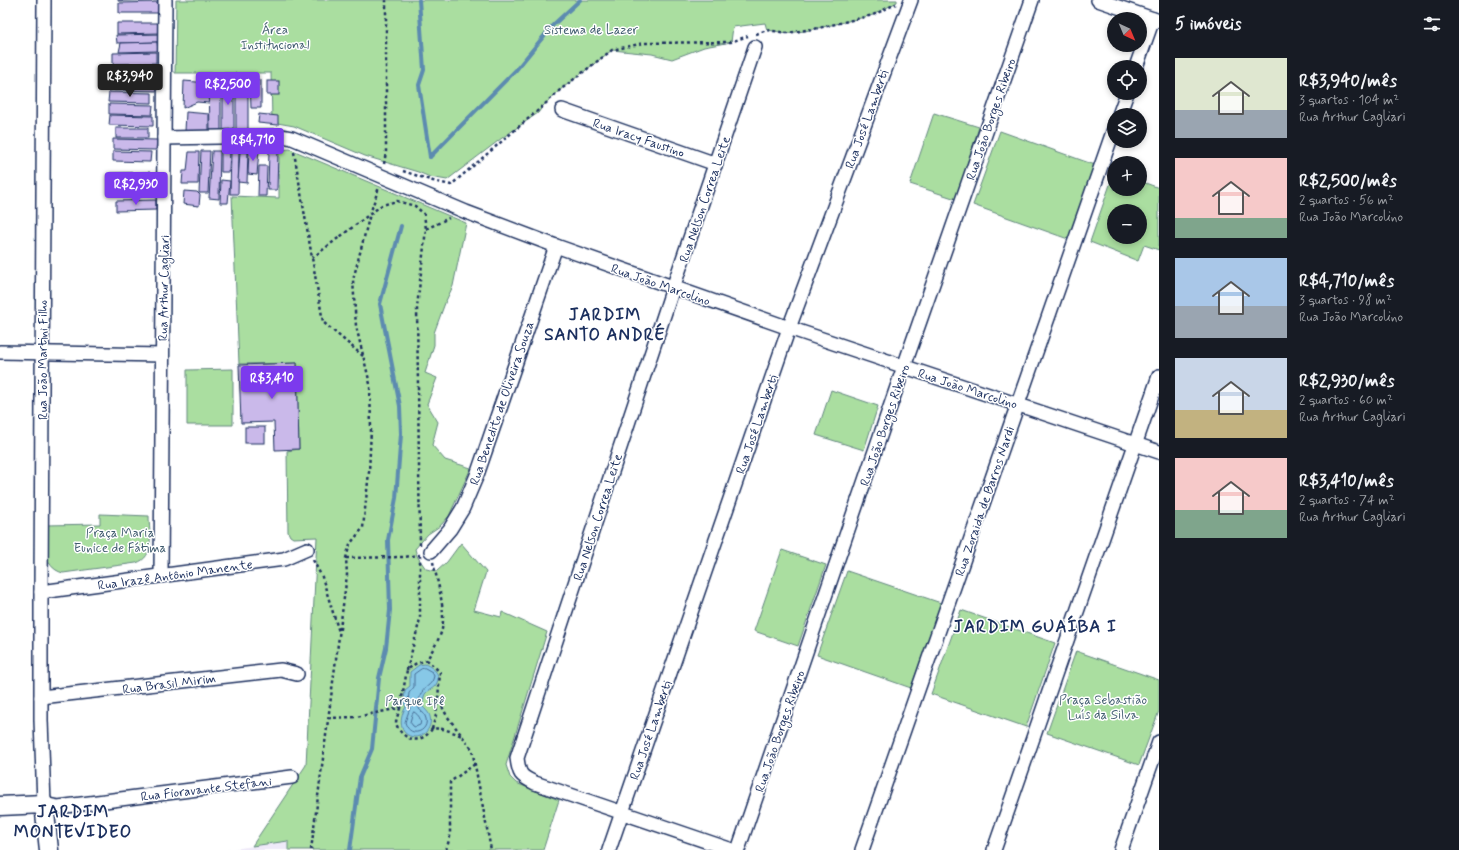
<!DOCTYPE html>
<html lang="pt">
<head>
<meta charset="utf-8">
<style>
  :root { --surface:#171b24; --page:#20242c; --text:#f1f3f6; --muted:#9ea1a6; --accent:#7c3aed }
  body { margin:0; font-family:Mynerve,sans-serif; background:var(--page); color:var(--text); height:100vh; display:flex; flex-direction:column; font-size:15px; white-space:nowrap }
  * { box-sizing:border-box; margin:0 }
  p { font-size:13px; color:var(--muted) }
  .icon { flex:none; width:22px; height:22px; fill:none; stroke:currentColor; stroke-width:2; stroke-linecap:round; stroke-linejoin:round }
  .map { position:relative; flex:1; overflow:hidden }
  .side { display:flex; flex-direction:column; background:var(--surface); width:300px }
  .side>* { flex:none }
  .needle { width:26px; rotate:136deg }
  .fabs { position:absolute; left:1107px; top:12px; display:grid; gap:8px }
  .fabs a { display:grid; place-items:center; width:40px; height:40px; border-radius:50%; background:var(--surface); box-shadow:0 2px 6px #0003; font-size:20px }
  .price { position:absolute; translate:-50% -34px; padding:0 9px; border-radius:4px; background:var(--accent); color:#fff; font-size:13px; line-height:26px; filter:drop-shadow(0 1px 2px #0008) }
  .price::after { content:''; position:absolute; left:50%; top:24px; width:12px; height:9px; margin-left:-6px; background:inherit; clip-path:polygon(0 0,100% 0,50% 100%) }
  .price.current { background:#222; color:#fff }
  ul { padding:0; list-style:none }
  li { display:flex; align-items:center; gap:12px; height:100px; padding:0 16px }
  li span { display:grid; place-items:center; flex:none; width:112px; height:80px; border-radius:0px; color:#555 }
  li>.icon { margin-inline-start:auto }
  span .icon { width:48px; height:48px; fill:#fffc; stroke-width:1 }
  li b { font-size:17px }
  h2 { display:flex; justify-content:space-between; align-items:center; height:48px; padding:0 16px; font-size:17px }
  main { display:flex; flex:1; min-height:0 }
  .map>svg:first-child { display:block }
  .built { fill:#efeaf9 }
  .green { fill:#aadea0; stroke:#62867f; fill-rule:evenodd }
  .water { fill:#87c8e7; stroke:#5c8bb0 }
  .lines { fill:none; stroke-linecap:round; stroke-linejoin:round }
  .shore { stroke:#466c95; stroke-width:1 }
  .stream { stroke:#5c8bb0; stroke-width:4 }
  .building { fill:#cab9ea; stroke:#1b2f5e }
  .street-casing { stroke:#1b2f5e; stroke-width:16 }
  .secondary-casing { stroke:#1b2f5e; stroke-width:21 }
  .path { stroke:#1b2f5e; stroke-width:2.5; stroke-dasharray:3 3; stroke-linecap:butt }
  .street { stroke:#fff; stroke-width:13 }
  .secondary { stroke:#fff; stroke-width:18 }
  .labels { text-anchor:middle; stroke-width:3; stroke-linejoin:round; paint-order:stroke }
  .park-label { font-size:13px; fill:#3f5b6e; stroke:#fff }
  .street-label { font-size:13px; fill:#1b2f5e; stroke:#fff }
  .district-label { font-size:17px; font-weight:bold; letter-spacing:1px; fill:#1b2f5e; stroke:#fff }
</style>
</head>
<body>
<main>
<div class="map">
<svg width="1159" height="850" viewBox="0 0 1159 850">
  <rect width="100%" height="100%" fill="#fff"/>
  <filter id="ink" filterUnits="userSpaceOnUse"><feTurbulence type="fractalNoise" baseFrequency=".025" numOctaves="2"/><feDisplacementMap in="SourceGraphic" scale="8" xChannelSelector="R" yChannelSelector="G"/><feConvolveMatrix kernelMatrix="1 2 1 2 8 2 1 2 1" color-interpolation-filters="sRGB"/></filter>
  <g filter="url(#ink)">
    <!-- built -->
    <path class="built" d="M288,841L287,850H226Z"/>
    <!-- green -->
    <g class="green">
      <path d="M176,0H897V2L873,15L840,23L805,31L787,33L767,30L765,23L733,27L731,42L704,47L672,59L652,54L612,50L560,90L543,106L538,113L502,138L447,180L430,177L418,172L365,156L294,126L272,122L271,73H175Z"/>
      <path d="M934,113L979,127L956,199L910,184Z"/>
      <path d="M1000,131L1095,165L1068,239L973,205Z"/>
      <path d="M290,149L466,223L453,286L445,303L434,333V345L425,373L437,378L427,404L438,422L432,445L445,460L471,468L449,516L440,526L428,534L415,549L417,556L426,569L437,571L447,562L461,543L486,572L474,610L501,617L502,612L547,632L506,765L510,777L516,783L559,800L543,850H288V841L252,846L306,765L317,537L293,538L290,536L288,532L287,451L299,449L297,363L239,364L232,196L279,198V150Z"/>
      <path d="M1114,173V189H1140V181L1159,188V250L1144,245L1138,261L1090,242ZM1114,211H1140V237H1114Z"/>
      <path d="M233,369V425H187V370Z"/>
      <path d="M831,390L878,406L864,450L816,435Z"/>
      <path d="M100,514L149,516C149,533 156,557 136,563L63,573C41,567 46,543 46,525L100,524Z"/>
      <path d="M782,550L826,565L798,646L754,631Z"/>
      <path d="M847,571L941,603L911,688L817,655Z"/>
      <path d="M961,610L1055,643L1026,727L931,694Z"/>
      <path d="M1076,651L1159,680V711L1139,765L1047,733Z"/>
    </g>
    <!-- water -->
    <path class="water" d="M425,664C434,668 443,675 435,686C432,689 427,691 425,694C423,698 423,704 423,707C425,709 428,712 429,714C434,724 426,737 415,737C398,736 399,717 406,707L404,703L405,690L410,686V672L419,665Z"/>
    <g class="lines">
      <!-- shore -->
      <g class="shore">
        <path d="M425,668L432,672L434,676C432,685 427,685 422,692C419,696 419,704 419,709C421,711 424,713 425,716C432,730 410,741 405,722L410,708L408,702L409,693L414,687V674L421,669Z"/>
        <path d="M414,712C419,715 422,720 420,725L415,727L413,726L410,722L412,715Z"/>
      </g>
      <!-- stream -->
      <g class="stream">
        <path d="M419,0L424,70L419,85L430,157"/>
        <path d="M430,157L516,70L553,25L580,0"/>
        <path d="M350,850L360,777L372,749L379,678L386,648L390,610L388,540L396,498L401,434L400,406L380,304L401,226"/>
      </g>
    </g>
    <!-- building -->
    <g class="building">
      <path d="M118,0H162L118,1Z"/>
      <path d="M162,2V13H119V3Z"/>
      <path d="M117,23H160L161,33L117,34Z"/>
      <path d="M160,34V42L117,43L116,35Z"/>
      <path d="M157,42L158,51L119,52L121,43Z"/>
      <path d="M156,52V63L113,64V53Z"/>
      <path d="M116,65H147L146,79H116Z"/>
      <path d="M114,80L158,81V91L114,90Z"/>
      <path d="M209,80H221V132H210Z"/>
      <path d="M261,80V108H251L250,81Z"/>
      <path d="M184,81L209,83V103L197,102L183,108Z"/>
      <rect x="223" y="81" width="11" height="51"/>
      <path d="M248,81V133H236V82Z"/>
      <rect x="267" y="81" width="12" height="14"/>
      <path d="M109,92L152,93V103L108,102Z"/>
      <path d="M109,104L153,105L152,115L109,114Z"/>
      <path d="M186,112L209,114V132L185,131Z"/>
      <path d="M259,114L278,116V125L258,123Z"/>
      <path d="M110,115L153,116V126L109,125Z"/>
      <rect x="116" y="128" width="32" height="10"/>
      <path d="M113,139L157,140L156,150L113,149Z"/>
      <path d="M221,149L230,150L229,172H221Z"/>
      <path d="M269,149L278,150L277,190H268Z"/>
      <path d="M249,150H259L257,175L248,174Z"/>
      <path d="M113,151L151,152L150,162L113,161Z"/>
      <path d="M201,151H210L208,193H199Z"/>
      <path d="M212,151H220L219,199L209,198Z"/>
      <path d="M231,151H239L238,194H230Z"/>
      <path d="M189,152H199L198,184H182L183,171H187Z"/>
      <path d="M240,152H248L247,183L238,182Z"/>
      <path d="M259,166H267L266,196H258Z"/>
      <path d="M150,172V182H110V173Z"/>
      <path d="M221,180L230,181L228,203H220Z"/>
      <path d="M153,183V193L113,194V184Z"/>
      <path d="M184,191L197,192L200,195L199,206L183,204Z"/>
      <path d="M156,200V210L116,211V201Z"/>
      <path d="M297,363L299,449L275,450L274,422L241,423L239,365Z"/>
      <rect x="245" y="427" width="20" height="16"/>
    </g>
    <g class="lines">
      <!-- street casing -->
      <g class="street-casing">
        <g id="street">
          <path d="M44,0L41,592V720L44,804L58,807L292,777"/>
          <path d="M1098,0L1159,21"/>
          <path d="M1136,67L1153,19"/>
          <path d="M562,110L716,164"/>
          <path d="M1119,115L1127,93"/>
          <path d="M164,138L282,136L292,138L466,212L556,246L789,328L1159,452"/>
          <path d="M0,352L162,355"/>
          <path d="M431,551L450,529L463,508L477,475L556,246"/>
          <path d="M161,575L165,0"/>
          <path d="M41,592L284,559L307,549"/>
          <path d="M41,697L281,670L297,674"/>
          <path d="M609,850L789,328L911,0"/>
          <path d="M732,850L535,783C520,776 519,774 517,758L673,288L755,47"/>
          <path d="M738,850L899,381L1032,0"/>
          <path d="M862,850L1114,129"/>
          <path d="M994,850L1159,376"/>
          <path d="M1121,850L1159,742"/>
        </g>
      </g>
      <!-- secondary casing -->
      <g class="secondary-casing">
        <path id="secondary" d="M0,806L44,804L49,850"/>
      </g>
      <!-- path -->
      <g class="path">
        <path d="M756,34L767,30L787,33L819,28L873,15L896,4"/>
        <path d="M294,152L323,322L363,356"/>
        <path d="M384,164L386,152V0"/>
        <path d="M403,171L433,181L451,185L543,106L560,90L612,50L644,43L731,42L748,36"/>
        <path d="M426,229L449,218"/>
        <path d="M312,258L370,214L379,187"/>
        <path d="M346,558L403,557L420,555"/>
        <path d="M313,560L322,577L339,632"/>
        <path d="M433,562C437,580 446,610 442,629C440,639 432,650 427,660L440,672L438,699L447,716L472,749L491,850"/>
        <path d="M407,670L420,619V556"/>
        <path d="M400,708C399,712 396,719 396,723C397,727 400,732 403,734C413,744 425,739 432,729C443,727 452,732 462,736"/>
        <path d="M328,718L356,717L400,708L407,670L415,664L427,660"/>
        <path d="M432,729L436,715L438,700"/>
        <path d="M311,850L347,575L346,558L350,544L363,528L369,472L371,429L370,384L356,326L353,280L370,214L382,205L397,201L415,206L424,214L426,229L417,307L420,545"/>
        <path d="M446,850L450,837V782L475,764"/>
      </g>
      <!-- street -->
      <use href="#street" class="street"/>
      <!-- secondary -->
      <use href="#secondary" class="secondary"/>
    </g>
  </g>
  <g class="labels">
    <!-- park labels -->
    <g class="park-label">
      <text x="275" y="34">Área<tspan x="275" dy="15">Institucional</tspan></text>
      <text x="591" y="34">Sistema de Lazer</text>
      <text x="120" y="537">Praça Maria<tspan x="120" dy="15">Eunice de Fátima</tspan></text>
      <text x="1103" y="704">Praça Sebastião<tspan x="1103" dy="15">Luís da Silva</tspan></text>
      <text x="415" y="705">Parque Ipê</text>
    </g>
    <!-- street labels -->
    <g class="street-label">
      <text transform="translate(866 119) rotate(-70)" y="5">Rua José Lamberti</text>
      <text transform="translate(990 119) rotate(-71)" y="5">Rua João Borges Ribeiro</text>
      <text transform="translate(639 137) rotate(19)" y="5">Rua Iracy Faustino</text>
      <text transform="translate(704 199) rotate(-71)" y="5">Rua Nelson Correa Leite</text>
      <text transform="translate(661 284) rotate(19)" y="5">Rua João Marcolino</text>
      <text transform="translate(163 288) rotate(-89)" y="5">Rua Arthur Cagliari</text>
      <text transform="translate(42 360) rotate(-90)" y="5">Rua João Martini Filho</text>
      <text transform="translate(968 388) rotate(18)" y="5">Rua João Marcolino</text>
      <text transform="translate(501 403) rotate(-71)" y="5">Rua Benedito de Oliveira Souza</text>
      <text transform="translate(756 424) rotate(-71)" y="5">Rua José Lamberti</text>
      <text transform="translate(884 425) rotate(-71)" y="5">Rua João Borges Ribeiro</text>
      <text transform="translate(984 501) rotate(-71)" y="5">Rua Zoraida de Barros Nardi</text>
      <text transform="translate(597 517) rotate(-72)" y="5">Rua Nelson Correa Leite</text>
      <text transform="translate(175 574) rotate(-8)" y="5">Rua Irazê Antônio Manente</text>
      <text transform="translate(169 683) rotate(-7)" y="5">Rua Brasil Mirim</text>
      <text transform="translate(650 730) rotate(-71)" y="5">Rua José Lamberti</text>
      <text transform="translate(779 731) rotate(-71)" y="5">Rua João Borges Ribeiro</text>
      <text transform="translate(206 788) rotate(-7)" y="5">Rua Fioravante Stefani</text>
    </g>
    <!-- district labels -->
    <g class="district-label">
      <text x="605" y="320">JARDIM<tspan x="605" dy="20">SANTO ANDRÉ</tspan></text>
      <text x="1035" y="632">JARDIM GUAÍBA I</text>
      <text x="73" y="817">JARDIM<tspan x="73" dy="20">MONTEVIDEO</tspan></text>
    </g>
  </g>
</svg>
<div class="fabs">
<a><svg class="needle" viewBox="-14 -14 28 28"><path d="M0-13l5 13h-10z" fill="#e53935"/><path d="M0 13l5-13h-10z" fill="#9ea1a6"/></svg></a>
<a><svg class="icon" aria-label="locate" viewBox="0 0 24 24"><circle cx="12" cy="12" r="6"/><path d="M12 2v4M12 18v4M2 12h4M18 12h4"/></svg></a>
<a><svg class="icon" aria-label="layers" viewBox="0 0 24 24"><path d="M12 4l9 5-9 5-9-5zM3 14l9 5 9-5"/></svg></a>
<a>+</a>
<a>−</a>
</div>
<b class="price current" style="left:130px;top:98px">R$3,940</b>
<b class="price" style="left:228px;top:106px">R$2,500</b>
<b class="price" style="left:253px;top:162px">R$4,710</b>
<b class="price" style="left:136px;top:206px">R$2,930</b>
<b class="price" style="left:272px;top:400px">R$3,410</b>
</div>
<section class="side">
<h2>5 imóveis<svg class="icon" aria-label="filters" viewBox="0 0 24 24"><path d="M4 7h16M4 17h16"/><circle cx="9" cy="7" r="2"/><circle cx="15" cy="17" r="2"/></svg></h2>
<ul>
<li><span style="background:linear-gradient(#dfe7d0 65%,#9aa5b1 0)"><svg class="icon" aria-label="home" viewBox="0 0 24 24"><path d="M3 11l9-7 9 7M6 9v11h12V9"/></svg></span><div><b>R$3,940/mês</b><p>3 quartos · 104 m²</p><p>Rua Arthur Cagliari</p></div></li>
<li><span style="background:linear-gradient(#f6c9c9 75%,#7fa58c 0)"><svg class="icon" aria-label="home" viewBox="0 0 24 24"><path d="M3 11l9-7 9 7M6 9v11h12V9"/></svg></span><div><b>R$2,500/mês</b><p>2 quartos · 56 m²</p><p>Rua João Marcolino</p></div></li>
<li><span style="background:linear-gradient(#a9c7e8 60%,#9aa5b1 0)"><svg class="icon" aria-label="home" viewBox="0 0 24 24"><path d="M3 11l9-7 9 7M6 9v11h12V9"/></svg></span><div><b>R$4,710/mês</b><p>3 quartos · 98 m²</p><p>Rua João Marcolino</p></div></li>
<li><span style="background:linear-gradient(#c9d6e8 65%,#c2b280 0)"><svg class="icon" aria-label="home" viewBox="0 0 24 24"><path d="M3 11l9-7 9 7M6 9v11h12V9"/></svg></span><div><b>R$2,930/mês</b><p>2 quartos · 60 m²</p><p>Rua Arthur Cagliari</p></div></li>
<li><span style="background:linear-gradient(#f6c9c9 65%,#7fa58c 0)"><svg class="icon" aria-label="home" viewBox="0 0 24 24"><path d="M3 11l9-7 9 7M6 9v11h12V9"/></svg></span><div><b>R$3,410/mês</b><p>2 quartos · 74 m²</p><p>Rua Arthur Cagliari</p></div></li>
</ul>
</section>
</main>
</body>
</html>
